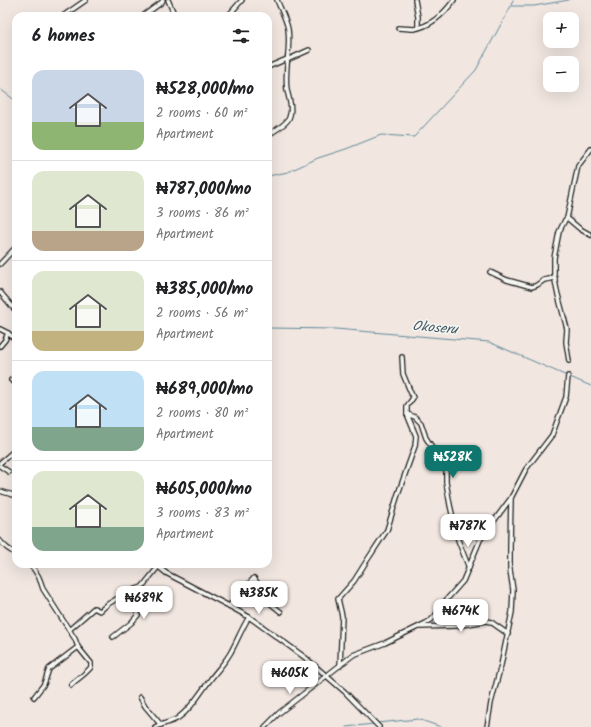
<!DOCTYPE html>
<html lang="en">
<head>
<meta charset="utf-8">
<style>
  :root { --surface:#fff; --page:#f6f6f6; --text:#202124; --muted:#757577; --line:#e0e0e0; --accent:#0f766e }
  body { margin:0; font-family:Kalam,sans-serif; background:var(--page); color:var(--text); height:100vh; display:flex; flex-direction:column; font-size:15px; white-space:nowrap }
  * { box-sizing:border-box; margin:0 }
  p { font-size:13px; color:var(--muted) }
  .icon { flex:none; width:22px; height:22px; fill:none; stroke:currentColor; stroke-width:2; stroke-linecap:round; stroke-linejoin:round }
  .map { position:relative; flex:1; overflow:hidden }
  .sheet { position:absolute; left:12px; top:12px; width:260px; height:556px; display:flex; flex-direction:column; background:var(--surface); border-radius:12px; box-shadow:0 4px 16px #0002 }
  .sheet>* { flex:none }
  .controls { position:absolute; left:543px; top:12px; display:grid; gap:8px }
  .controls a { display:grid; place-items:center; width:36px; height:36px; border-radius:8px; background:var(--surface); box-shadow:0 4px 16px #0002; font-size:20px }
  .price { position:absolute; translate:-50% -34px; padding:0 9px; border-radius:8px; background:#fff; color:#222; font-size:13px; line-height:26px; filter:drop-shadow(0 1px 2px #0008) }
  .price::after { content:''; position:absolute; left:50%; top:24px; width:12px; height:9px; margin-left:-6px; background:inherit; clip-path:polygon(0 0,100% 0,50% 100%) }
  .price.selected { background:var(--accent); color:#fff }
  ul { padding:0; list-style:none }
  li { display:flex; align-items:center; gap:12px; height:100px; padding:0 20px }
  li+li { border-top:1px solid var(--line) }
  li span { display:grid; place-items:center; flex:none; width:112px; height:80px; border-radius:12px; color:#555 }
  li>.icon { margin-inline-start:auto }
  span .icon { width:48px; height:48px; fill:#fffc; stroke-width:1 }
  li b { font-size:17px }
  h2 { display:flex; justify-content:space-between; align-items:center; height:48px; padding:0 20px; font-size:17px }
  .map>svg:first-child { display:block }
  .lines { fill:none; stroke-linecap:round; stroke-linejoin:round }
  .stream { stroke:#5f899a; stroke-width:1 }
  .minor-casing { stroke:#1c1c1c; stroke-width:6 }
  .minor { stroke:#f6f6f2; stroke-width:3.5 }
  .labels { text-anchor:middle; stroke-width:3; stroke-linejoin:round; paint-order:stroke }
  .water-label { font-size:14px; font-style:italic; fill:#435b66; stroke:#f6f6f2 }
</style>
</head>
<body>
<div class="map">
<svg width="591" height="727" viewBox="0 0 591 727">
  <rect width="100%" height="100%" fill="#f1e6e0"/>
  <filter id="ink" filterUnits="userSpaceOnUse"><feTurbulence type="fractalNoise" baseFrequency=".025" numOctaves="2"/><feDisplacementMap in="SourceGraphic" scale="8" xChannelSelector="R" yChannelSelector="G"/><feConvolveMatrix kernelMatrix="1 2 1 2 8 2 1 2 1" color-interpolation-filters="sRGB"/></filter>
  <g filter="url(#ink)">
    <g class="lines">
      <!-- stream -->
      <g class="stream">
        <path d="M511,5L513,0"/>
        <path d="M0,89L16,101"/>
        <path d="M268,176L288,172L318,158L346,149L381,135L414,137L476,70L511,6H534L569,0"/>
        <path d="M268,328L336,329L489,342L567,376"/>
        <path d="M570,377L591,386"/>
        <path d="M377,723L418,719L441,727"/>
        <path d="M346,727L374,724"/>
      </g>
      <!-- minor casing -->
      <g class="minor-casing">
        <g id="minor">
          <path d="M168,0L175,16"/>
          <path d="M415,0L418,17V27"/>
          <path d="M63,16L86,0"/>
          <path d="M143,16L162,2L163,0"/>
          <path d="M228,16L242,0"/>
          <path d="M398,28C403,28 409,29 414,29C431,26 444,14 454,0"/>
          <path d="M268,67L287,59V60L309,50"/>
          <path d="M268,135C273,132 287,123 289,118C293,109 289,99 287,90C284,70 291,49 288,29C286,19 281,10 277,0"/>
          <path d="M567,218L580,229L591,235"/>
          <path d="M0,264L16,247"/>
          <path d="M490,272L507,280L532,287L537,285L544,280L555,278"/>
          <path d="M0,292L16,311"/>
          <path d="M0,329L8,333L16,340"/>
          <path d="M0,346L5,340L8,333"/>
          <path d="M569,361L566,342L567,329L557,291L554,275V258L559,232L565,220L567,218L578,166L591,149"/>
          <path d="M11,380L16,384"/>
          <path d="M407,414L415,417L421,423L426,438L446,468V482L450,505L458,540L469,568"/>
          <path d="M0,463L16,449"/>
          <path d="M0,466L9,472"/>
          <path d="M0,491L16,496"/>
          <path d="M0,541L7,548L16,554"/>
          <path d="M29,564C37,571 40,579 43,589L75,639L78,647L91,663V667C86,674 77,679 71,685"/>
          <path d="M155,564L166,573L229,606L249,617L281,640L307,659L345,692L379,727"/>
          <path d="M229,606L254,578L271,604L281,612"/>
          <path d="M419,627L456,626L486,621L491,622L508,634"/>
          <path d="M69,630L94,608L100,611L108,604L128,592L142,587L158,567L166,564"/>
          <path d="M113,637L131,623L138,615L137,607L128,592"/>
          <path d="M340,666L342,616L338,599L354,581L366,562L387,530L398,494L415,446L416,436L407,414V406L413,398L403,374L402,357"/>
          <path d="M34,697L44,684L49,669L78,647"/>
          <path d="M140,697L145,706L161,725"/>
          <path d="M155,727C162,724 172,722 178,718C192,708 200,693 210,680C217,670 226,662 232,650C238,639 242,628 249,617"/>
          <path d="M265,727L279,713L353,655L385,643L426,623L431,620L435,616L447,599L463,581L480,540L511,498L526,469L552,435L566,397L568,376"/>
          <path d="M487,727L491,703L501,665L512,612L513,590L510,570V546L511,499"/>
        </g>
      </g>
      <!-- minor -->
      <use href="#minor" class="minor"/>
    </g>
  </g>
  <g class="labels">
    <!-- water labels -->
    <g class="water-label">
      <text transform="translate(435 327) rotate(5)" y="5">Okoseru</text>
    </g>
  </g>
</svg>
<div class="controls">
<a>+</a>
<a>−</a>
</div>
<b class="price selected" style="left:453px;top:479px">₦528K</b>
<b class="price" style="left:468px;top:548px">₦787K</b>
<b class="price" style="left:259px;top:615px">₦385K</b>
<b class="price" style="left:144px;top:620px">₦689K</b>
<b class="price" style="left:461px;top:633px">₦674K</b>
<b class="price" style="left:290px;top:695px">₦605K</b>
<section class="sheet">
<h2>6 homes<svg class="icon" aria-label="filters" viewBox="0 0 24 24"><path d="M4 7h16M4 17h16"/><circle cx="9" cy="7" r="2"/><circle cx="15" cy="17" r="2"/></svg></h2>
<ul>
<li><span style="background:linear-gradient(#c9d6e8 65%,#8fb573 0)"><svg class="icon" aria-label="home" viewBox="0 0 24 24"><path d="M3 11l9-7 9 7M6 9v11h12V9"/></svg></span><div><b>₦528,000/mo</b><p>2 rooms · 60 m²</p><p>Apartment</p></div></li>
<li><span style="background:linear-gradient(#dfe7d0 75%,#b9a48a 0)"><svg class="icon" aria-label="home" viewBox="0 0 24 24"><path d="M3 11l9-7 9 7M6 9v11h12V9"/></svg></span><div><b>₦787,000/mo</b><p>3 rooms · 86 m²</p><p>Apartment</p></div></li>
<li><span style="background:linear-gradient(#dfe7d0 75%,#c2b280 0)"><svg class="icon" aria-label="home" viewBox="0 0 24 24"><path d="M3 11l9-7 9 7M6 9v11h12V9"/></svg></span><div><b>₦385,000/mo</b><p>2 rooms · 56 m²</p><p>Apartment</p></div></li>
<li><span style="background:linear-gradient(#bfe0f5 70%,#7fa58c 0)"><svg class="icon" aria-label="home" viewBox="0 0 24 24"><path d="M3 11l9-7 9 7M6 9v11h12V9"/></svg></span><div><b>₦689,000/mo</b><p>2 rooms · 80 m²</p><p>Apartment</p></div></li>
<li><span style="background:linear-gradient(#dfe7d0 70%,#7fa58c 0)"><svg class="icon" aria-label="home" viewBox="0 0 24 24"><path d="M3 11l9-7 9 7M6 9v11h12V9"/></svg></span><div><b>₦605,000/mo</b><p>3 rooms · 83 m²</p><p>Apartment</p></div></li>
</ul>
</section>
</div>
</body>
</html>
